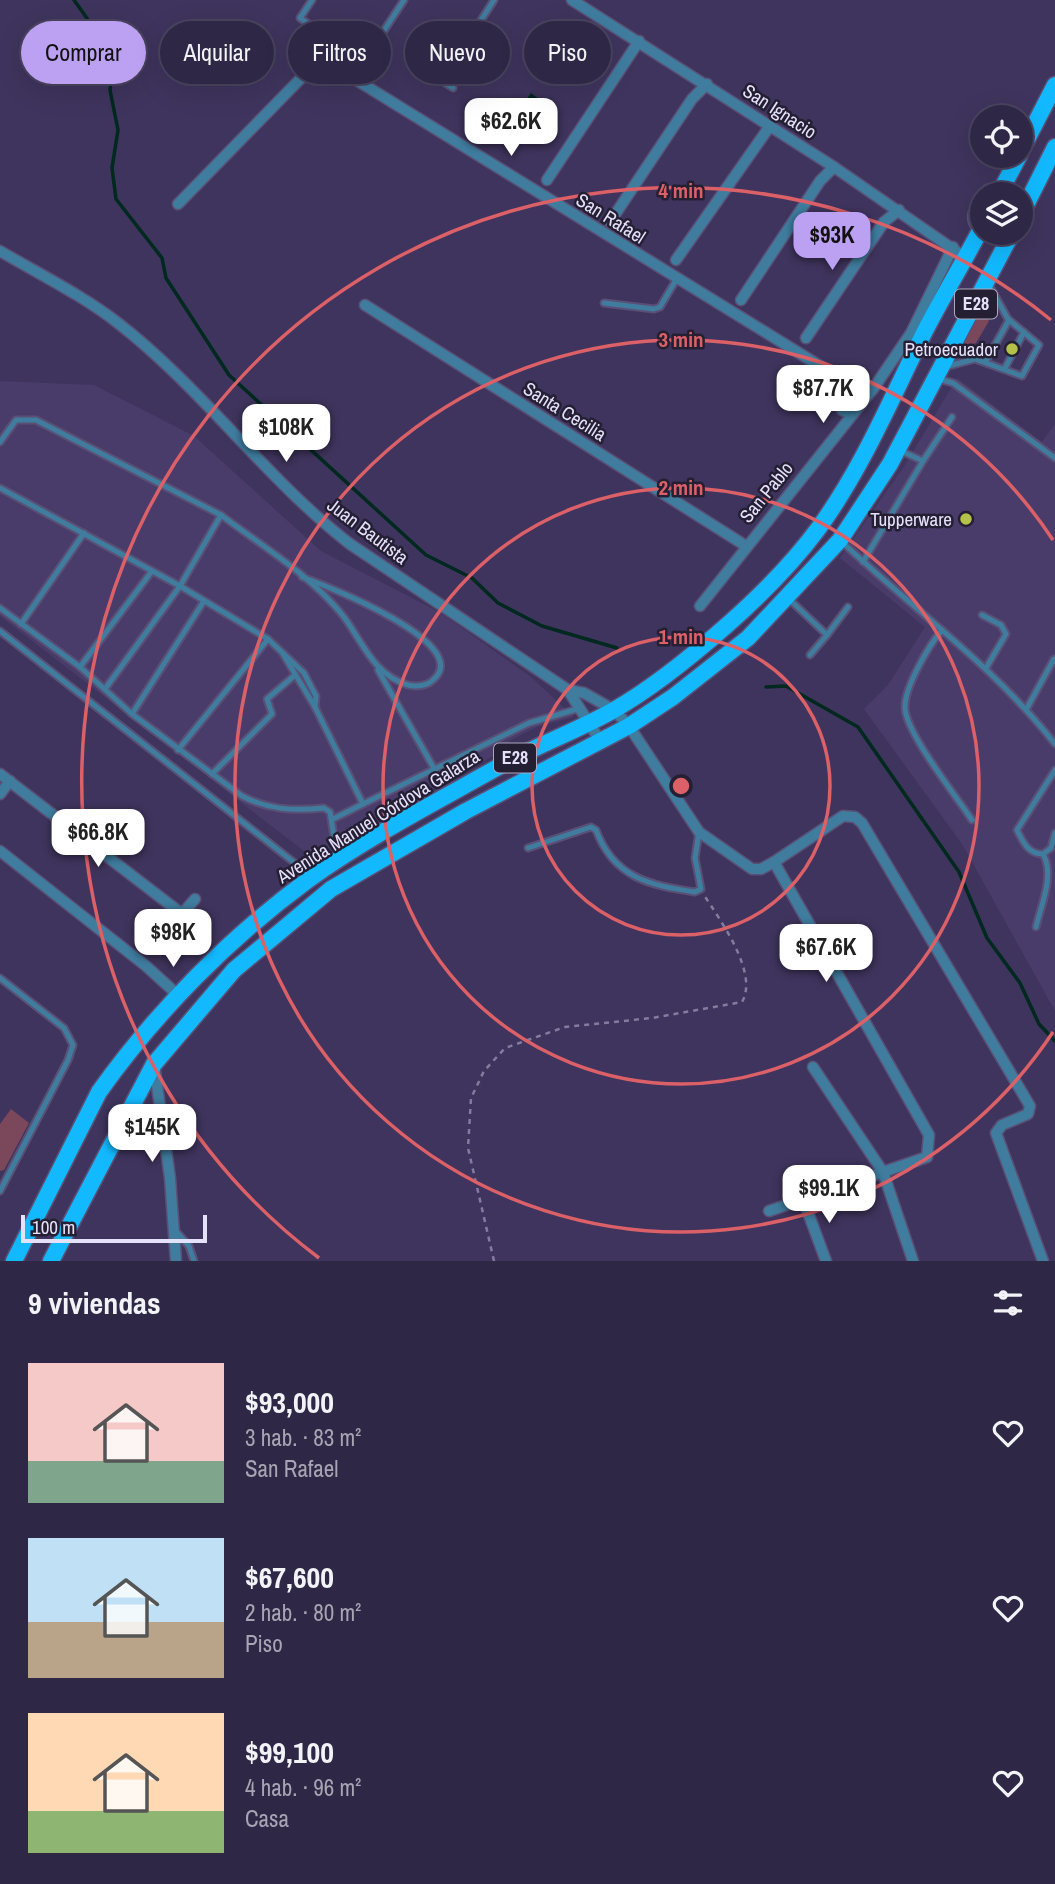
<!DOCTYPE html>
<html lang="es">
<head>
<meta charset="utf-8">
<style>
  :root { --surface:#2f2746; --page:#3b3351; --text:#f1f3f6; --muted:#a7a5b3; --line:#4a445f; --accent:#bca0f2 }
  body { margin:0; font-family:"Archivo Narrow",sans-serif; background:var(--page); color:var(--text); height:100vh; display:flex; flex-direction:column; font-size:26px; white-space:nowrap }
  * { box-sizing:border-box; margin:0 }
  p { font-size:23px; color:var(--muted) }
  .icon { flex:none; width:38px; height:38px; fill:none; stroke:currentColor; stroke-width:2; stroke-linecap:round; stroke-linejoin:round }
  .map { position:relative; height:1261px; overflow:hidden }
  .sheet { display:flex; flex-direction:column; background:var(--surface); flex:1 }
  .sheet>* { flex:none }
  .banner { position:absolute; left:21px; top:21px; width:700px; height:63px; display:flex; gap:14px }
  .buttons { position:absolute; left:970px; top:105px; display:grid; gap:14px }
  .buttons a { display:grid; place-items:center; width:63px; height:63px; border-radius:50%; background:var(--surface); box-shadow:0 7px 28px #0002,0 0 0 2px var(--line); font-size:35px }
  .scale { position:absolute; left:21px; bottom:18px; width:186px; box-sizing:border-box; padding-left:7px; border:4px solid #e6e1fb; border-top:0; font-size:19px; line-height:24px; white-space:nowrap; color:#e6e1fb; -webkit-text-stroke:5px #241f32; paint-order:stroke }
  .price { position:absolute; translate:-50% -60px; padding:0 16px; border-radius:14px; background:#fff; color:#222; font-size:23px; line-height:46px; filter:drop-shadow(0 2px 4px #0008) }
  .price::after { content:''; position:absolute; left:50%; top:42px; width:21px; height:16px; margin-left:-10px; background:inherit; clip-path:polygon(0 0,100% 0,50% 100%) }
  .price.selected { background:var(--accent); color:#111 }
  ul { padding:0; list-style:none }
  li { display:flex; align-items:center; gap:21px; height:175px; padding:0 28px }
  li span { display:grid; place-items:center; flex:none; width:196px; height:140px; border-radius:0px; color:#555 }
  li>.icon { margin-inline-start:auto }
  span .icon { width:84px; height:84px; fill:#fffc; stroke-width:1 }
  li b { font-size:30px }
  h2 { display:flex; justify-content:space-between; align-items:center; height:84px; padding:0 28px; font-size:30px }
  .pill { padding:0 24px; border-radius:32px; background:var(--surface); box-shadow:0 7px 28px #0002,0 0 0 2px var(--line); font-size:24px; line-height:63px }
  .pill.selected { background:var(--accent); color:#111 }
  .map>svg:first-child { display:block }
  .built { fill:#493c6b }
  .green { fill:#7a475b }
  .water { fill:#002920 }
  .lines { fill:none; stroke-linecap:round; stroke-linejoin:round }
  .stream { stroke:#002920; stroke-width:3.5 }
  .service-casing { stroke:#5a5076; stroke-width:9 }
  .minor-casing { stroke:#5a5076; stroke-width:13 }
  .primary-casing { stroke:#5a5076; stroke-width:19 }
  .path { stroke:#847c9e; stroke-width:2.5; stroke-dasharray:5 5; stroke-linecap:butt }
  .service { stroke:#3f7c9e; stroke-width:5 }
  .minor { stroke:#3f7c9e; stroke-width:10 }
  .primary { stroke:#12b9fe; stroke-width:16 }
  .ring { fill:none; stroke:#db6067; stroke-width:3.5 }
  .poi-dot { fill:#b4c24a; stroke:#241f32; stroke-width:2.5 }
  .labels { text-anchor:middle; stroke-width:5; stroke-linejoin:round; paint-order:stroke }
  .shield { fill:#241f32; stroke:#aca7bf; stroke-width:2 }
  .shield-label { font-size:18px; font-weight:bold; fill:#e6e1fb }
  .street-label { font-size:19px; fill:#e6e1fb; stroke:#241f32 }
  .poi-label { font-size:19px; fill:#e6e1fb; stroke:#241f32; text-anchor:end }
  .centre { fill:#db6067; stroke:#241f32; stroke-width:3.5 }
  .ring-label { font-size:21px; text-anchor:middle; font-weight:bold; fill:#db6067; stroke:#241f32; stroke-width:5; stroke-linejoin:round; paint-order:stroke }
</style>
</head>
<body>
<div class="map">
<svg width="1055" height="1261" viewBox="0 0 1055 1261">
  <rect width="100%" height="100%" fill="#3f345d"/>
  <!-- built -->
  <g class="built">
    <path d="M957,378L1042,442L1055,424V1011L962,844L864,709L888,685L925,627L840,558L905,465Z"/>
    <path d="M0,381L94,385L194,436L321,551L441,613L531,677L574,717L537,727L511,740L497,754L382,816L313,858L0,616Z"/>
  </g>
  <!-- green -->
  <g class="green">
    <path d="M567,25L588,39L561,81L540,67Z"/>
    <path d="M983,305L989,321L976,343L959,349Z"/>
    <path d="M11,1109L29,1123L4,1170L0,1171V1124Z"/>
  </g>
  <!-- water -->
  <path class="water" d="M531,93L539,99L527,118L518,112Z"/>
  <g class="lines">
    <!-- stream -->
    <g class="stream">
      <path d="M74,0L96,31L113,65L110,90L118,130L112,168L116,199L162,258L166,278L229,375L426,555L472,578L498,603L542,626L617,648"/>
      <path d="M766,687L786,686L858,727L959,872L987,938L1020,983L1039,1024L1055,1041"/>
    </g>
    <!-- service casing -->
    <g class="service-casing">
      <g id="service">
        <path d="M312,0L300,18L313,27"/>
        <path d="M376,69L364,61L404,0"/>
        <path d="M453,88L442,81L494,0"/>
        <path d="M982,194L987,188L1000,187"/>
        <path d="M977,230C965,217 974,208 982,195"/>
        <path d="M604,303L654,309L660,307L676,280"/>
        <path d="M986,361L1009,320"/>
        <path d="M945,367L975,359L1022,376L1039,345L1008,319L989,285"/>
        <path d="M1005,368L1024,332"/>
        <path d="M939,379L953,383L1055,458"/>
        <path d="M0,442L16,420H36L221,515L180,586L105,689"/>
        <path d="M923,461L952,417"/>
        <path d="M0,488L180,586L268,639L304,673L316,696L315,707"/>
        <path d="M221,515C262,546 312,576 344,617C363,643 374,675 408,685C416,687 427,686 433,680C476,644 325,585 302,577"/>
        <path d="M842,542C914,610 994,666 1055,744"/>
        <path d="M863,562L923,461L901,451"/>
        <path d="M789,599L827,635L848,607"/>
        <path d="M204,601L132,714L242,796C269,810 294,811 324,808L330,812L337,855"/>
        <path d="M0,608L80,667L132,714"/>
        <path d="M982,615L1001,625L1006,634L986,668"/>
        <path d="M21,624L84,533"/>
        <path d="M942,630C929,645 904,688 905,708C906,733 956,796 972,820"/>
        <path d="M0,631L310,875"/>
        <path d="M283,654L315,707L363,804L529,723L581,708"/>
        <path d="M810,655L827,635"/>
        <path d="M80,667L152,571"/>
        <path d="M378,670L435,770"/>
        <path d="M1027,708L1054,659"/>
        <path d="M178,750L268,639"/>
        <path d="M1055,770L1017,830C1023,842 1028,854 1043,854L1051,848L1055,833"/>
        <path d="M212,774L272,714L267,699L295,675"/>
        <path d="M333,819L363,804"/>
        <path d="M528,848L591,827L596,830C614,878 649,885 695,892L701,889L695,858L699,832"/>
        <path d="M1036,927C1041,905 1055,875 1043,854"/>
        <path d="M0,978L64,1028L73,1045L68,1060L0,1191"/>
        <path d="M174,1229L189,1246L194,1261"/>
      </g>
    </g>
    <!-- minor casing -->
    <g class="minor-casing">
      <g id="minor">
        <path d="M572,0L834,167L966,258"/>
        <path d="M547,180L639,41"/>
        <path d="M178,204L309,70L332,65L833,374L842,410L852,414"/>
        <path d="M610,222L692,99L707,84"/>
        <path d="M0,251C39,274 82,295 118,323C203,389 266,479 350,544L568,690L584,693L614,710L629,726L699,832L752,869H761L774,862L929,1135L927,1157L769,1211"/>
        <path d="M676,260L770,126"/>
        <path d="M741,300L820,181L834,167"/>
        <path d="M365,305L746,546"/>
        <path d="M806,338L884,222L899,210"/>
        <path d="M700,606L873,389L911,333L953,247"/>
        <path d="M568,690L601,742"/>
        <path d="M0,774L182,914L195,899"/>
        <path d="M0,794L10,781"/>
        <path d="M0,851L146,966L179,996"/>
        <path d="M774,862L843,816L855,817L862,823L1030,1106L1028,1114L1002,1125L996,1133L1043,1261"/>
        <path d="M154,1064L170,1178L176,1261"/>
        <path d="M813,1067L883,1172L913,1261"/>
        <path d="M803,1199L826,1261"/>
      </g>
    </g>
    <!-- primary casing -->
    <g class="primary-casing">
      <g id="primary">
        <path d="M1020,153L1055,85"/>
        <path d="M999,194L1019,156"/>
        <path d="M1020,217L1055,147"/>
        <path d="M14,1261L99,1092C156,1012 229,938 308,880C368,837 436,802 500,766C537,745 577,731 614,710C654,687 692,656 726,626C759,597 792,564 818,529C862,469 891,399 924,333C942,298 963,263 982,227"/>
        <path d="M51,1261L154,1064L234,970L331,889L466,811L629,726L673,697L748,638L840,540L890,464L1012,233"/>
      </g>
    </g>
    <!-- path -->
    <path class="path" d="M494,1261L468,1148L471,1098L484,1071L505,1048L565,1027L652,1018L742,1002C759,973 720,920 704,895"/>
    <!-- service -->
    <use href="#service" class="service"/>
    <!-- minor -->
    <use href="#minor" class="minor"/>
    <!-- primary -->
    <use href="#primary" class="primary"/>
  </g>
  <!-- distance rings -->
  <g class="ring">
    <circle cx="681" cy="786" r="149"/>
    <circle cx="681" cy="786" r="298"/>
    <path d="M1053 1032A446 446 0 1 1 1053 540"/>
    <path d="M319 1258A595 595 0 1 1 1051 320"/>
  </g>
  <!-- markers -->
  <g class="poi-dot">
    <circle cx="1012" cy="349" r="7"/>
    <circle cx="966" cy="519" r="7"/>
  </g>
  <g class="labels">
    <!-- shield labels -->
    <g class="shield">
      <rect x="955" y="289.5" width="42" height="29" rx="5"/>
      <rect x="494" y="743.5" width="42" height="29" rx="5"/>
    </g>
    <g class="shield-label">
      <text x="976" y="310">E28</text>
      <text x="515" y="764">E28</text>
    </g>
    <!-- street labels -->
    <g class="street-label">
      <text transform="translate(780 111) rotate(33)" y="7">San Ignacio</text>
      <text transform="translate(611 218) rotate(32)" y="7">San Rafael</text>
      <text transform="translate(565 411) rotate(32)" y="7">Santa Cecilia</text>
      <text transform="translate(766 492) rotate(-51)" y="7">San Pablo</text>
      <text transform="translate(368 531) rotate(37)" y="7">Juan Bautista</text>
      <text transform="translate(378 816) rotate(-32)" y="7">Avenida Manuel Córdova Galarza</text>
    </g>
    <!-- poi labels -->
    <g class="poi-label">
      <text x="998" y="356">Petroecuador</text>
      <text x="952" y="526">Tupperware</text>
    </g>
  </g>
  <circle cx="681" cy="786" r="10" class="centre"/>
  <g class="ring-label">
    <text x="681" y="198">4 min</text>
    <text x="681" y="347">3 min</text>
    <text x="681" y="495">2 min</text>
    <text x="681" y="644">1 min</text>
  </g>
</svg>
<div class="buttons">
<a><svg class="icon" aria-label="locate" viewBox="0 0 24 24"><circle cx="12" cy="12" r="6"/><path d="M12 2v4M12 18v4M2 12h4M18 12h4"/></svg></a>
<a><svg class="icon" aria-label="layers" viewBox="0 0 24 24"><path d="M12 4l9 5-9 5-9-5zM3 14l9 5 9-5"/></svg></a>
</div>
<div class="scale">100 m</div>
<b class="price" style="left:511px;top:158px">$62.6K</b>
<b class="price selected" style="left:832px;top:272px">$93K</b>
<b class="price" style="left:823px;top:425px">$87.7K</b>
<b class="price" style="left:286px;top:464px">$108K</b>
<b class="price" style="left:98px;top:869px">$66.8K</b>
<b class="price" style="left:173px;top:969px">$98K</b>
<b class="price" style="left:826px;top:984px">$67.6K</b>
<b class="price" style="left:152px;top:1164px">$145K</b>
<b class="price" style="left:829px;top:1225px">$99.1K</b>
<div class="banner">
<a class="pill selected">Comprar</a>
<a class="pill">Alquilar</a>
<a class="pill">Filtros</a>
<a class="pill">Nuevo</a>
<a class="pill">Piso</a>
</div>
</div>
<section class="sheet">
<h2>9 viviendas<svg class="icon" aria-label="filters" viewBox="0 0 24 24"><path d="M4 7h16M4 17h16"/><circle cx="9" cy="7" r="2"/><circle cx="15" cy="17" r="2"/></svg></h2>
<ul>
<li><span style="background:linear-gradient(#f6c9c9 70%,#7fa58c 0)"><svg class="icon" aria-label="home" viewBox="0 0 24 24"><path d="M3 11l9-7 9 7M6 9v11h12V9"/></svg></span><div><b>$93,000</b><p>3 hab. · 83 m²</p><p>San Rafael</p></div><svg class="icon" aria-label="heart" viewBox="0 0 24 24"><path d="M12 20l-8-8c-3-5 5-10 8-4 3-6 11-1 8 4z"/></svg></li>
<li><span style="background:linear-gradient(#bfe0f5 60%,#b9a48a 0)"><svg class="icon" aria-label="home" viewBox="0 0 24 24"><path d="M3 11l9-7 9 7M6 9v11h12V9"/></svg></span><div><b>$67,600</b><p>2 hab. · 80 m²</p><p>Piso</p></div><svg class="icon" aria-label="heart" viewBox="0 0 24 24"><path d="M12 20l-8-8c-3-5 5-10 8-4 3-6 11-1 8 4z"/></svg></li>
<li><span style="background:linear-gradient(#ffd9b3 70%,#8fb573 0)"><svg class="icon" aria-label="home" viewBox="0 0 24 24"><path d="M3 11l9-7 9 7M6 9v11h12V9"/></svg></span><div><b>$99,100</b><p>4 hab. · 96 m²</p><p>Casa</p></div><svg class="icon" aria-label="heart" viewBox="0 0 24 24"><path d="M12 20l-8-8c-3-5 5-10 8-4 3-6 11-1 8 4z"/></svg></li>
</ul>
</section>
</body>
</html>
